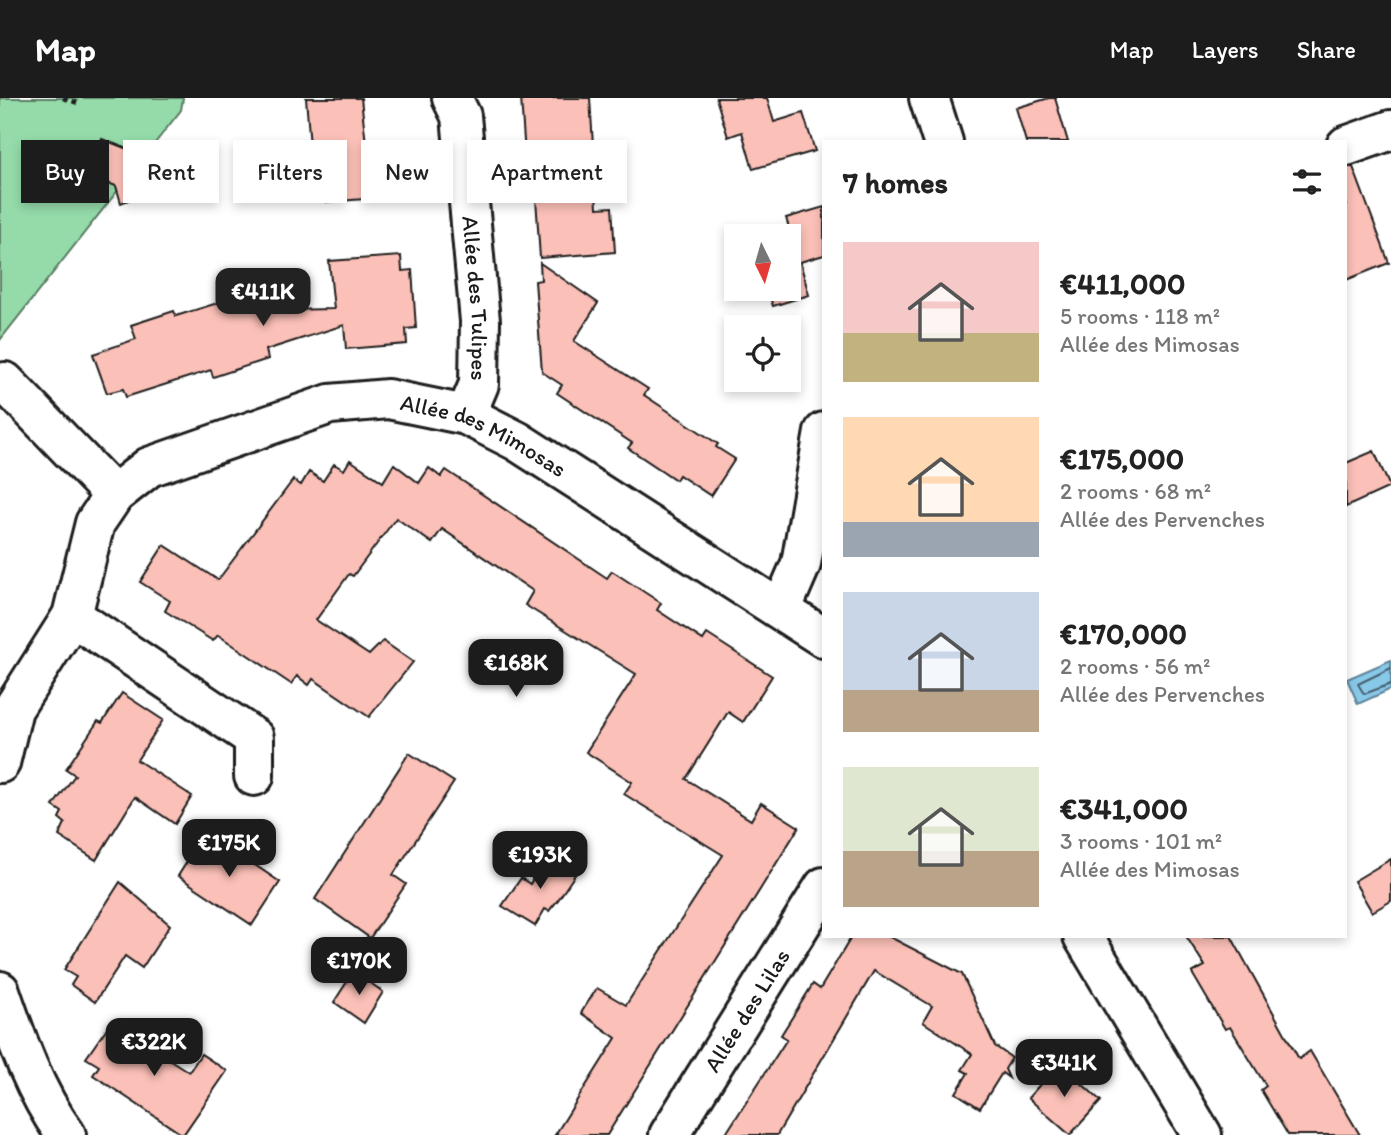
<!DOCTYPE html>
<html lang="en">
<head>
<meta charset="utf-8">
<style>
  :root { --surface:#fff; --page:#f6f6f6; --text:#222; --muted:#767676; --accent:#1c1c1c }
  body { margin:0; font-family:Itim,sans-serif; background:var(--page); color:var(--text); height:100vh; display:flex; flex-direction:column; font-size:26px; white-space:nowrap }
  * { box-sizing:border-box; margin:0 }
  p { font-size:23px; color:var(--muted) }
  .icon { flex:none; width:38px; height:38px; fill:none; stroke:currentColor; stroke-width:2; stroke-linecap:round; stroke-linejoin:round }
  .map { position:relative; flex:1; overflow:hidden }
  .drawer { position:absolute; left:822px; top:42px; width:525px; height:798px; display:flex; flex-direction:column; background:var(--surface); border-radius:0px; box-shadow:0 4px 10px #0003 }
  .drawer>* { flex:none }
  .banner { position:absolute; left:21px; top:42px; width:665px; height:63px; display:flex; gap:14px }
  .needle { width:46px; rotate:175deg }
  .tools { position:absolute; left:724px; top:126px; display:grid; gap:14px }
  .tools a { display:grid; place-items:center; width:77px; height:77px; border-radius:0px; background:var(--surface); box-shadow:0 4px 10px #0003; font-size:35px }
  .price { position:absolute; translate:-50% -60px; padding:0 16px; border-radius:14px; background:var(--accent); color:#fff; font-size:23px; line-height:46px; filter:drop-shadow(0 2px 4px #0008) }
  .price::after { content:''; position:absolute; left:50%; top:42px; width:21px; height:16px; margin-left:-10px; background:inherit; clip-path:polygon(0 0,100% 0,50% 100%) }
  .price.active { background:#222; color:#fff }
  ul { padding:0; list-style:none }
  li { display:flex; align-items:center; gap:21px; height:175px; padding:0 21px }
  li span { display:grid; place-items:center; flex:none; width:196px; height:140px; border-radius:0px; color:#555 }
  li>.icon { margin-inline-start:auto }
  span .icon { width:84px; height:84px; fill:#fffc; stroke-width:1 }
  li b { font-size:30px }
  h2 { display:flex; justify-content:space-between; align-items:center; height:84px; padding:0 21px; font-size:30px }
  .pill { padding:0 24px; border-radius:0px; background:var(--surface); box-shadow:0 4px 10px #0003; font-size:24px; line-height:63px }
  .pill.active { background:var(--accent); color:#fff }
  header { display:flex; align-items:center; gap:42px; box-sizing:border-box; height:98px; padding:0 35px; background:var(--accent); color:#fff }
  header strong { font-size:33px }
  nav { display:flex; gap:38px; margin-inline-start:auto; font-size:24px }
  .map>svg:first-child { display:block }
  .green { fill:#94dba9; stroke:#587c62; stroke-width:2 }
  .water { fill:#88c8e9; stroke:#5d8397; stroke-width:2 }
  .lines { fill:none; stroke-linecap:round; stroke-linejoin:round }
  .shore { stroke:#47616e; stroke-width:2 }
  .building { fill:#fbc0b7; stroke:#1c1c1c; stroke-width:2 }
  .street-casing { stroke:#1c1c1c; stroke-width:44 }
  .path { stroke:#1c1c1c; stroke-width:4.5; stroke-dasharray:5 5; stroke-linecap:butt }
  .street { stroke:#fff; stroke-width:38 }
  .labels { text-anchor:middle; stroke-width:5; stroke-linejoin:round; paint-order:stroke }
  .street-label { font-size:23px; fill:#1c1c1c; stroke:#fff }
</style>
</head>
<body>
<header>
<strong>Map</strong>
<nav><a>Map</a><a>Layers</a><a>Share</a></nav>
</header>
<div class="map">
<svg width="1391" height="1037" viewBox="0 0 1391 1037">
  <rect width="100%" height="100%" fill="#fff"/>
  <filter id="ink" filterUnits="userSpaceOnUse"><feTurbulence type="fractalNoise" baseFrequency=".0143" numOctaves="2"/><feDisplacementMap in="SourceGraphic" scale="14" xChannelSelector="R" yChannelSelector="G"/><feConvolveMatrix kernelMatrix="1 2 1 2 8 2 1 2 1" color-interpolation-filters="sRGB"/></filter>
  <g filter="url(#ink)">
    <!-- green -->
    <path class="green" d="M0,0H183L181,12L0,242Z"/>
    <!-- water -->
    <path class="water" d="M1391,562V591L1358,606L1347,581Z"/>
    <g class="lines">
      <!-- shore -->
      <path class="shore" d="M1391,570L1358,586L1364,596L1391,586"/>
    </g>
    <!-- building -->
    <g class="building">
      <path d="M306,0H361L367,55H374L378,100L325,104L321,59L311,60Z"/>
      <path d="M521,0H590L597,110L612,109L615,154L540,160L536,100H528Z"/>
      <path d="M716,0H767L774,24L803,15L815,53L753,71L742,34L728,39Z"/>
      <path d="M1049,0H1055L1068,44H1026L1016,10Z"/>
      <path d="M102,41L143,57L154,92L121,105L116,88L87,77Z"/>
      <path d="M1346,69H1353L1389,165L1346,182Z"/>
      <path d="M824,109V157L800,164L809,197L773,208L767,191H789V138H774L790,133L786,120Z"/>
      <path d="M401,158L402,173L412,172L416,230L406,231L407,246L346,251L344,227L266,252L268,261L213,279L211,272L126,299L123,291L107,295L93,256L136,241L131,227L174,213L176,218L275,187L283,212L334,211L329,163Z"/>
      <path d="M540,165L598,205L574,243L648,291L644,297L718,346L716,349L735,361L711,398L679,377L676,382L628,350L632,345L557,295L562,287L542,274L535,183L541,182Z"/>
      <path d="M1374,353L1390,389L1346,409V365Z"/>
      <path d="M350,362L383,384L394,366L419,385L429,370L441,379L446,372L607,480L612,473L661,505L657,512L703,542L707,536L772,578L743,624L728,614L686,681L751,722L761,705L799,729L607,1037H555L616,940L581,915L597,890L626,907L723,757L624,696L632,684L586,654L636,576L525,507L533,493L442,431L432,445L396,420L353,478L349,476L316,522L369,557L383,543L413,564L369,619L313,581L309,587L297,578L291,586L218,537L213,543L165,513L170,503L140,484L164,447L218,482L293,382L301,387L309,374L323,383L334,366L344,372Z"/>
      <path d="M122,595L163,622L137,662L192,698L175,726L135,699L96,762L59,738L65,725L59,720L62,714L53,708L75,677L66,671L98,623L102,625Z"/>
      <path d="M409,655L454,684L393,777L406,786L370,840L315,801Z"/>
      <path d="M206,734L280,784L252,827L178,778Z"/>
      <path d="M547,756L576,775L558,802L549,813L545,811L535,828L502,808L521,780L530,786Z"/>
      <path d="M1391,761V803L1372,814L1354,783Z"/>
      <path d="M120,784L170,827L142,870L125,858L95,904L71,887L76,879L64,872Z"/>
      <path d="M852,838H888L962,876L995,948L1012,960L1005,971L1009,980L1002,975L980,1010L956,995L968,975L962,972L972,956L923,924L932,908L874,873L777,1037H725L787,941L781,937L813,886L820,891Z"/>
      <path d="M1186,838H1231L1299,961L1310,953L1360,1037H1288L1261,992L1266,988L1230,929L1225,931L1192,875L1205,868Z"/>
      <path d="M354,873L383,894L364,925L334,904Z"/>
      <path d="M111,924L189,974L201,956L227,973L183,1037L93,977L99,968L86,960Z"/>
      <path d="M1059,965L1101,1003L1070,1037L1028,1000Z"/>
    </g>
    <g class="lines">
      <!-- street casing -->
      <g class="street-casing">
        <g id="street">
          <path id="s1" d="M452,0L461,18L480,223L479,286L466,317"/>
          <path d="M929,0L943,44"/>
          <path d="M1346,48L1391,32"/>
          <path d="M5,284L114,397"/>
          <path d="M782,510L801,466L824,334"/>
          <path d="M72,518L254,640V678"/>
          <path id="s2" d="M0,665L13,611L72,518L95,425L114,397L149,369L330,306L388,301L466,317L517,343L824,540"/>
          <path d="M1083,838L1202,1037"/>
          <path d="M0,893C17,943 35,995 66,1037"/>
          <path id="s3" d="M669,1037L824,789"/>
        </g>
      </g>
      <!-- path -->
      <path class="path" d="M63,0L78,5"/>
      <!-- street -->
      <use href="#street" class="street"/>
    </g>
  </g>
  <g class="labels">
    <!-- street labels -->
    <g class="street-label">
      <text dy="8" stroke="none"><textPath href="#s1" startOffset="203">Allée des Tulipes</textPath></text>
      <text dy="8" stroke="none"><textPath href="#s2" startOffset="693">Allée des Mimosas</textPath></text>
      <text dy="8" stroke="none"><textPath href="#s3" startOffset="147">Allée des Lilas</textPath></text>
    </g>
  </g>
</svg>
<div class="tools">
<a><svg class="needle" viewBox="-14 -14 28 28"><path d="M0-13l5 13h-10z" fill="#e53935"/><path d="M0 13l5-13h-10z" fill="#767676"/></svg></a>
<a><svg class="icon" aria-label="locate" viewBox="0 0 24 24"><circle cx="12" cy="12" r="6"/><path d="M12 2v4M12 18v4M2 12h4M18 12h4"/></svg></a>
</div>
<b class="price active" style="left:263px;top:230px">€411K</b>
<b class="price" style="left:516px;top:601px">€168K</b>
<b class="price" style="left:229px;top:781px">€175K</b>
<b class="price" style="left:540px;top:793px">€193K</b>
<b class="price" style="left:359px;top:899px">€170K</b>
<b class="price" style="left:154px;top:980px">€322K</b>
<b class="price" style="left:1064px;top:1001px">€341K</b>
<div class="banner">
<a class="pill active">Buy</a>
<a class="pill">Rent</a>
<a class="pill">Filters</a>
<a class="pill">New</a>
<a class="pill">Apartment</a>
</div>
<section class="drawer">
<h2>7 homes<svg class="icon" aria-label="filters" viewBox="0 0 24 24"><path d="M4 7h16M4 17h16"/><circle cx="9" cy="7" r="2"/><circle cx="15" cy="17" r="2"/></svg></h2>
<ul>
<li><span style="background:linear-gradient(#f6c9c9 65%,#c2b280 0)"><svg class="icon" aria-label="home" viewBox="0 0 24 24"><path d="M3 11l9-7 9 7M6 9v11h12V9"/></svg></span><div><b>€411,000</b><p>5 rooms · 118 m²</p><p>Allée des Mimosas</p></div></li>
<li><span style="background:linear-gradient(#ffd9b3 75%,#9aa5b1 0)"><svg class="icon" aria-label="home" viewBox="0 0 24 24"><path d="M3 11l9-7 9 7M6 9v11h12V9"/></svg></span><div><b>€175,000</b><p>2 rooms · 68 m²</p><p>Allée des Pervenches</p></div></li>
<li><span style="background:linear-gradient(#c9d6e8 70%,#b9a48a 0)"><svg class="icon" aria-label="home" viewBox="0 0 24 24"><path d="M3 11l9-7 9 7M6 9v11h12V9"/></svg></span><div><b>€170,000</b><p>2 rooms · 56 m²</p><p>Allée des Pervenches</p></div></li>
<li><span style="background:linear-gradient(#dfe7d0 60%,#b9a48a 0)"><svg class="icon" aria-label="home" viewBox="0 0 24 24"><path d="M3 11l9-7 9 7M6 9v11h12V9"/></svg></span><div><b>€341,000</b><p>3 rooms · 101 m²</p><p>Allée des Mimosas</p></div></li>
</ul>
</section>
</div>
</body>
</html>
